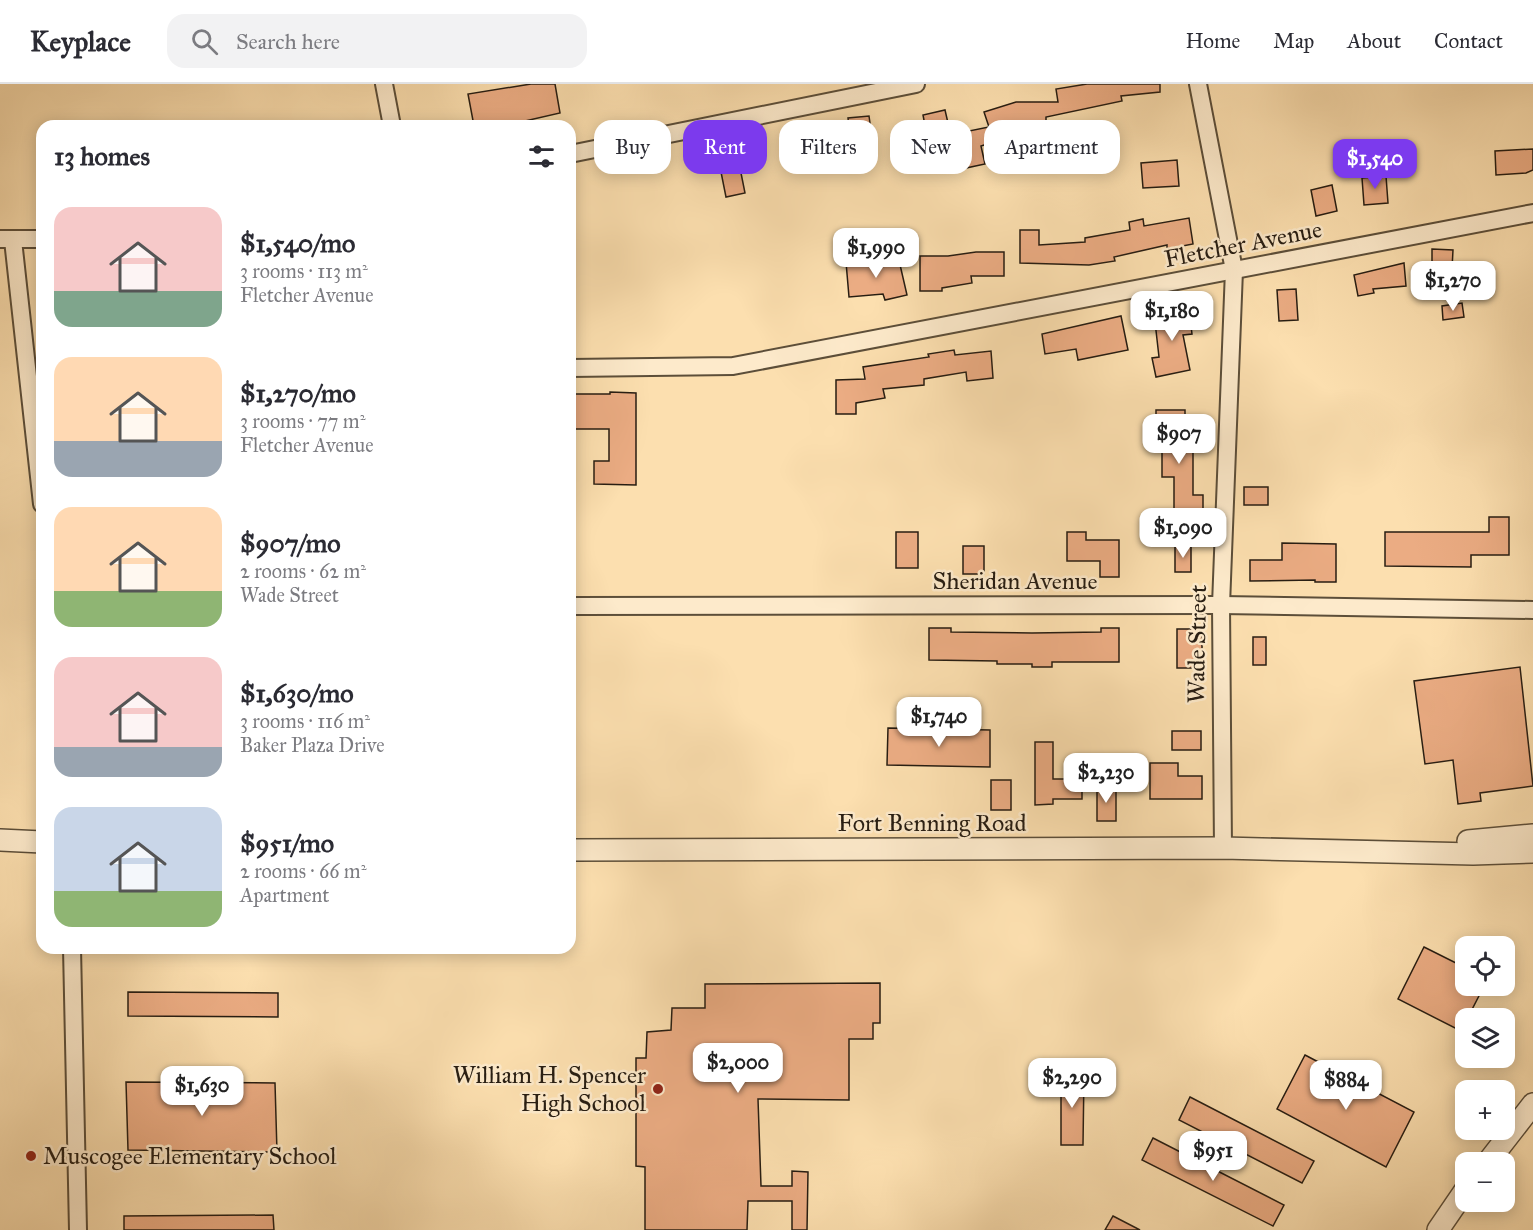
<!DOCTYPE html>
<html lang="en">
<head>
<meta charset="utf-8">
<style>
  :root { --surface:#fff; --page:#f2f2f3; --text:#2b2b33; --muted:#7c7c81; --line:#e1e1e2; --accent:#7c3aed }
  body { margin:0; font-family:"IM FELL Great Primer",serif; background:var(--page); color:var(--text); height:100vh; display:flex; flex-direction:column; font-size:22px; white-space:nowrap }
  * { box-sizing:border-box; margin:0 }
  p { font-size:20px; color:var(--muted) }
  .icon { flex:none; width:33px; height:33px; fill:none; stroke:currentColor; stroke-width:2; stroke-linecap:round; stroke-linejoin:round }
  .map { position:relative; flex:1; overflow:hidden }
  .panel { position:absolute; left:36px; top:36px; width:540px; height:834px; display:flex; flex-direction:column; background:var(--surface); border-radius:18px; box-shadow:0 3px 15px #0003 }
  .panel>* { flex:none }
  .banner { position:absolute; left:594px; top:36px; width:570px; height:54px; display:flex; gap:12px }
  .tools { position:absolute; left:1455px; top:852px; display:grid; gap:12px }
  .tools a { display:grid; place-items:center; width:60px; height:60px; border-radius:12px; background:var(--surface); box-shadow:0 3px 15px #0003; font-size:30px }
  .price { position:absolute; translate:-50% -51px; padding:0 14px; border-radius:12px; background:#fff; color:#222; font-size:20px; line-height:39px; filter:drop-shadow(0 2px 3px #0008) }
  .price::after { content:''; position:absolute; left:50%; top:36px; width:18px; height:14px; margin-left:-9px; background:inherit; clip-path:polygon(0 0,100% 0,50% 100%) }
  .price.current { background:var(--accent); color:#fff }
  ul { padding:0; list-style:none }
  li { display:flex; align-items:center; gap:18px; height:150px; padding:0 18px }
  li span { display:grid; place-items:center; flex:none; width:168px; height:120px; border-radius:18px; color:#555 }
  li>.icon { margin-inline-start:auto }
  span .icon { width:72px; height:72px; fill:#fffc; stroke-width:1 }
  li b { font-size:26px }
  h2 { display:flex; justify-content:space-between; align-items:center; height:72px; padding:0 18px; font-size:26px }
  .pill { padding:0 21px; border-radius:18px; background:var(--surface); box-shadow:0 3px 15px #0003; font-size:21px; line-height:54px }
  .pill.current { background:var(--accent); color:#fff }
  header { display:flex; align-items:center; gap:36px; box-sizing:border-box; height:84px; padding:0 30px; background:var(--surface); border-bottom:2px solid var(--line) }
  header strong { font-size:28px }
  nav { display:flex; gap:33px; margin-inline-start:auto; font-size:21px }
  .search { width:420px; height:54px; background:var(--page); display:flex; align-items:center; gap:15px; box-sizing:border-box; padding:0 21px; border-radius:18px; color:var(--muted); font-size:22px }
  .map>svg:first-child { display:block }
  .building { fill:#ebac83; stroke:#271d12; stroke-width:1.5 }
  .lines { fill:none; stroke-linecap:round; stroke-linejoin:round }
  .minor-casing { stroke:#5c4e39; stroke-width:20 }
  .tertiary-casing { stroke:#5c4e39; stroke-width:24 }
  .minor { stroke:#fdeacb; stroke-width:16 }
  .tertiary { stroke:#fdeacb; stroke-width:21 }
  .poi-dot { fill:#8f2418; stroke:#fdeacb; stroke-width:2 }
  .labels { text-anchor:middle; stroke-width:5; stroke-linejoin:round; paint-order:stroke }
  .street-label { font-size:24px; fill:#271d12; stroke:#fdeacb }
  .poi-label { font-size:24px; fill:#271d12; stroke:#fdeacb; text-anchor:end }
</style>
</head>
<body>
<header>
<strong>Keyplace</strong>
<div class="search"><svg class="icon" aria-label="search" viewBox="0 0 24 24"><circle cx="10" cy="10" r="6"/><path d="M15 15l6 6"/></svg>Search here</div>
<nav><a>Home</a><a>Map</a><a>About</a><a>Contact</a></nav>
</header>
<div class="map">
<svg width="1533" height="1146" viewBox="0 0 1533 1146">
  <rect width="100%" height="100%" fill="#fcdfaf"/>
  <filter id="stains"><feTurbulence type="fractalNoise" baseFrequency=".00333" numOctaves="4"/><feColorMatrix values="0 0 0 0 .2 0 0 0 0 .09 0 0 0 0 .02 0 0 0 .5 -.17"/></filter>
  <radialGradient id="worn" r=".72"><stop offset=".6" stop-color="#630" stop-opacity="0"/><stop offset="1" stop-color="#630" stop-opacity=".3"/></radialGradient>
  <!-- building -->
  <g class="building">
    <path d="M531,0H555L560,29L512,40L474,42L468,10Z"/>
    <path d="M1087,0H1160V8L1121,12L1122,17L1046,33V51H1015L981,62L985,80L966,84L959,49L989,43L984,28L1016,18H1058L1056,5Z"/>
    <path d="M945,26L951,52L928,57L923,31Z"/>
    <path d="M869,32L874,67L852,70L848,34Z"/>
    <path d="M1533,65V86L1526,89L1496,91L1495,67Z"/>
    <path d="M738,74L745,109L726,113L719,78Z"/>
    <path d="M1177,76L1179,102L1143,104L1141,79Z"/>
    <path d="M1386,92L1388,119L1364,121L1362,94Z"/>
    <path d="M1332,101L1337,127L1316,132L1311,106Z"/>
    <path d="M1189,134L1193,160L1167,165V161L1114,173L1115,177L1089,181L1020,179V146H1039V161L1085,158V154L1130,146L1129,138L1143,135L1144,142Z"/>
    <path d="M1432,165L1453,166L1452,185L1432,184Z"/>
    <path d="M976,168H1004V192H971L972,199L942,204V207H920V172H948Z"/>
    <path d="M898,172L907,211L885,216L883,210L849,213L846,178L867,176V180Z"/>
    <path d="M1404,179L1406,202L1373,205L1374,209L1358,212L1354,191Z"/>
    <path d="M1296,205L1298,236L1279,237L1277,206Z"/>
    <path d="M1462,219L1464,233L1443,236L1442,222Z"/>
    <path d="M1189,225L1192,250L1183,251L1190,286L1156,293L1152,274L1159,273L1154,229Z"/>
    <path d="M1121,232L1128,266L1078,276L1076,265L1045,270L1042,250Z"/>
    <path d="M954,266L955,271L991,267L993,294L967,297L966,288L924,295V301L883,305L885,314L856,319V330H836V296L865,295L863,283L929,273L928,270Z"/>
    <path d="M610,308L636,309V401L594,400V377H609V345H570V310H610Z"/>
    <path d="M1156,326H1185V367H1193V411H1203V436H1174V393H1162V347H1156Z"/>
    <rect x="1244" y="403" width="24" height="18"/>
    <path d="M1489,433H1509V471H1471V483L1385,482V448H1489Z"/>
    <rect x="896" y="448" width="22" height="36"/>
    <path d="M1067,448H1086V456H1119V493H1100V477H1067Z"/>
    <path d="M1282,459L1336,460V498H1315V496L1250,497V476H1282Z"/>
    <rect x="1175" y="461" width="16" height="27"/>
    <rect x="963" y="462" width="21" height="28"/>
    <path d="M929,544H951V548L1032,549L1101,548V544H1119V578H1052V583H1032V580H997V577L929,576Z"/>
    <rect x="1177" y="545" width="25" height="39"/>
    <rect x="1253" y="553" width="13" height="28"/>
    <path d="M1520,583L1533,702L1480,709L1481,717L1458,720L1453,676L1425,680L1414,597Z"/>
    <path d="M888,644L990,646V683L887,681Z"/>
    <rect x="1172" y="647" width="29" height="19"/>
    <path d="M1035,658H1053V695H1082V715H1053V720L1035,721Z"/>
    <path d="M1150,679H1178V692H1202V715H1150Z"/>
    <rect x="991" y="696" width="20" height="30"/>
    <rect x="1097" y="704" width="19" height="33"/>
    <path d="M1424,863L1466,884V902H1484L1461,947L1398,915Z"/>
    <path d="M880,899V939H873V955H849V1016L758,1015L761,1102H792V1087L808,1088L807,1146H792V1117H748L747,1146H645V1083L636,1082V974H646L647,948L671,946L672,924H705V900Z"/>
    <path d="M128,908L278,909V933L128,932Z"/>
    <path d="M1305,971L1414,1028L1386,1083L1277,1025Z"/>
    <path d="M1061,990H1084L1083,1061H1061Z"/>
    <path d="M126,998L275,999L277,1068L128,1066Z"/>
    <path d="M1190,1013L1314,1077L1302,1099L1179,1036Z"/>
    <path d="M1153,1054L1284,1121L1273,1142L1142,1076Z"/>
    <path d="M273,1131L274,1146H124V1132Z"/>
    <path d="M1113,1132L1140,1146H1105Z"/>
  </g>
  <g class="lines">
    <!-- minor casing -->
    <g class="minor-casing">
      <g id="minor">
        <path d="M384,0L392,42"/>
        <path d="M1198,0L1234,186L1221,521L1223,764"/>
        <path d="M570,70L916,0"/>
        <path d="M0,155H42"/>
        <path d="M13,156L42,420"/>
        <path d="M570,284L733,282L1533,129"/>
        <path d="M570,522L1221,521L1533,526"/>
        <path d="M72,864L78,1146"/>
      </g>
    </g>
    <!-- tertiary casing -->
    <g class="tertiary-casing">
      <g id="tertiary">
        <path d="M0,756L42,758"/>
        <path d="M1468,757L1533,751"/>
        <path d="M570,766L1223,764L1473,770L1533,768"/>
        <path d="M1488,1078L1533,1020"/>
        <path d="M1438,1146L1466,1105"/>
      </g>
    </g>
    <!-- minor -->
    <use href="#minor" class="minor"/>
    <!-- tertiary -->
    <use href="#tertiary" class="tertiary"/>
  </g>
  <!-- markers -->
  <g class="poi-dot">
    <circle cx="658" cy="1005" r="6"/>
    <circle cx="31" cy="1072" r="6"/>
  </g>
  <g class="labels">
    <!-- street labels -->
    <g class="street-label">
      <text transform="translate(1243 160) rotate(-11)" y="8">Fletcher Avenue</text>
      <text x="1015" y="505">Sheridan Avenue</text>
      <text transform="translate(1197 560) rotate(-89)" y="8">Wade Street</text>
      <text x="932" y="747">Fort Benning Road</text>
    </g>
    <!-- poi labels -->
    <g class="poi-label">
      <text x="646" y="999">William H. Spencer<tspan x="646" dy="28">High School</tspan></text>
      <text x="43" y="1080" text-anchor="start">Muscogee Elementary School</text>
    </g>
  </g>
  <rect width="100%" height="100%" filter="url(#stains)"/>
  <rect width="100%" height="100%" fill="url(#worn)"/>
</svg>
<div class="tools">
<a><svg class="icon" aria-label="locate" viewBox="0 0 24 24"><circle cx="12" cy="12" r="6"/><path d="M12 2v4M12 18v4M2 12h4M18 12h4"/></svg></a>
<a><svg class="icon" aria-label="layers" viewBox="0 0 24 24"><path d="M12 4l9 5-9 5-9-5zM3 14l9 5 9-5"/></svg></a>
<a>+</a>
<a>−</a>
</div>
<b class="price current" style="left:1375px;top:106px">$1,540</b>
<b class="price" style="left:876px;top:195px">$1,990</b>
<b class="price" style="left:1453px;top:228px">$1,270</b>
<b class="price" style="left:1172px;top:258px">$1,180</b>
<b class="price" style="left:1179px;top:381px">$907</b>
<b class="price" style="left:1183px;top:475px">$1,090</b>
<b class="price" style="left:939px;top:664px">$1,740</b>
<b class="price" style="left:1106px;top:720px">$2,230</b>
<b class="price" style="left:738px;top:1010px">$2,000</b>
<b class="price" style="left:1072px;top:1025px">$2,290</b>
<b class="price" style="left:1346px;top:1027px">$884</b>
<b class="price" style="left:202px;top:1033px">$1,630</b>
<b class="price" style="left:1213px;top:1098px">$951</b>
<div class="banner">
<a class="pill">Buy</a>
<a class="pill current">Rent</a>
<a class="pill">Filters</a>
<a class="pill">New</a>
<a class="pill">Apartment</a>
</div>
<section class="panel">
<h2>13 homes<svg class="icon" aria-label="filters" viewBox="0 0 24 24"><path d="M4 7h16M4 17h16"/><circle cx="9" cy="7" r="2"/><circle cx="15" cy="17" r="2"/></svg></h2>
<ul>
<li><span style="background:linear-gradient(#f6c9c9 70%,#7fa58c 0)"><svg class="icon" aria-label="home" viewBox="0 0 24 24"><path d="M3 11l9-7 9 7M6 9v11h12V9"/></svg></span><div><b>$1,540/mo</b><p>3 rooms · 113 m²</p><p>Fletcher Avenue</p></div></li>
<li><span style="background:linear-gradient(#ffd9b3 70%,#9aa5b1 0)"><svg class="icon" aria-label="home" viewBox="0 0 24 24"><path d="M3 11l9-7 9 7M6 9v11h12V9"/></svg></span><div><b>$1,270/mo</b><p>3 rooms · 77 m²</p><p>Fletcher Avenue</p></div></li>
<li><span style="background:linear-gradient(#ffd9b3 70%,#8fb573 0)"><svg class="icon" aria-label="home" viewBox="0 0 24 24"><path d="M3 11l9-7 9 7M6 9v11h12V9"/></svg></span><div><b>$907/mo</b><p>2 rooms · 62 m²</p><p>Wade Street</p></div></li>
<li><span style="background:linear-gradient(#f6c9c9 75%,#9aa5b1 0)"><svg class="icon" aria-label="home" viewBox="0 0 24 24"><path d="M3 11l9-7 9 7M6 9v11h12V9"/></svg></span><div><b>$1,630/mo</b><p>3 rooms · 116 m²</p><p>Baker Plaza Drive</p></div></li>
<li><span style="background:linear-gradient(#c9d6e8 70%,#8fb573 0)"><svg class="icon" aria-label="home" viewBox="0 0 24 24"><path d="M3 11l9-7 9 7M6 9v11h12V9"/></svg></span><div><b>$951/mo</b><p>2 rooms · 66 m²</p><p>Apartment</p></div></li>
</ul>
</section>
</div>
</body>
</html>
